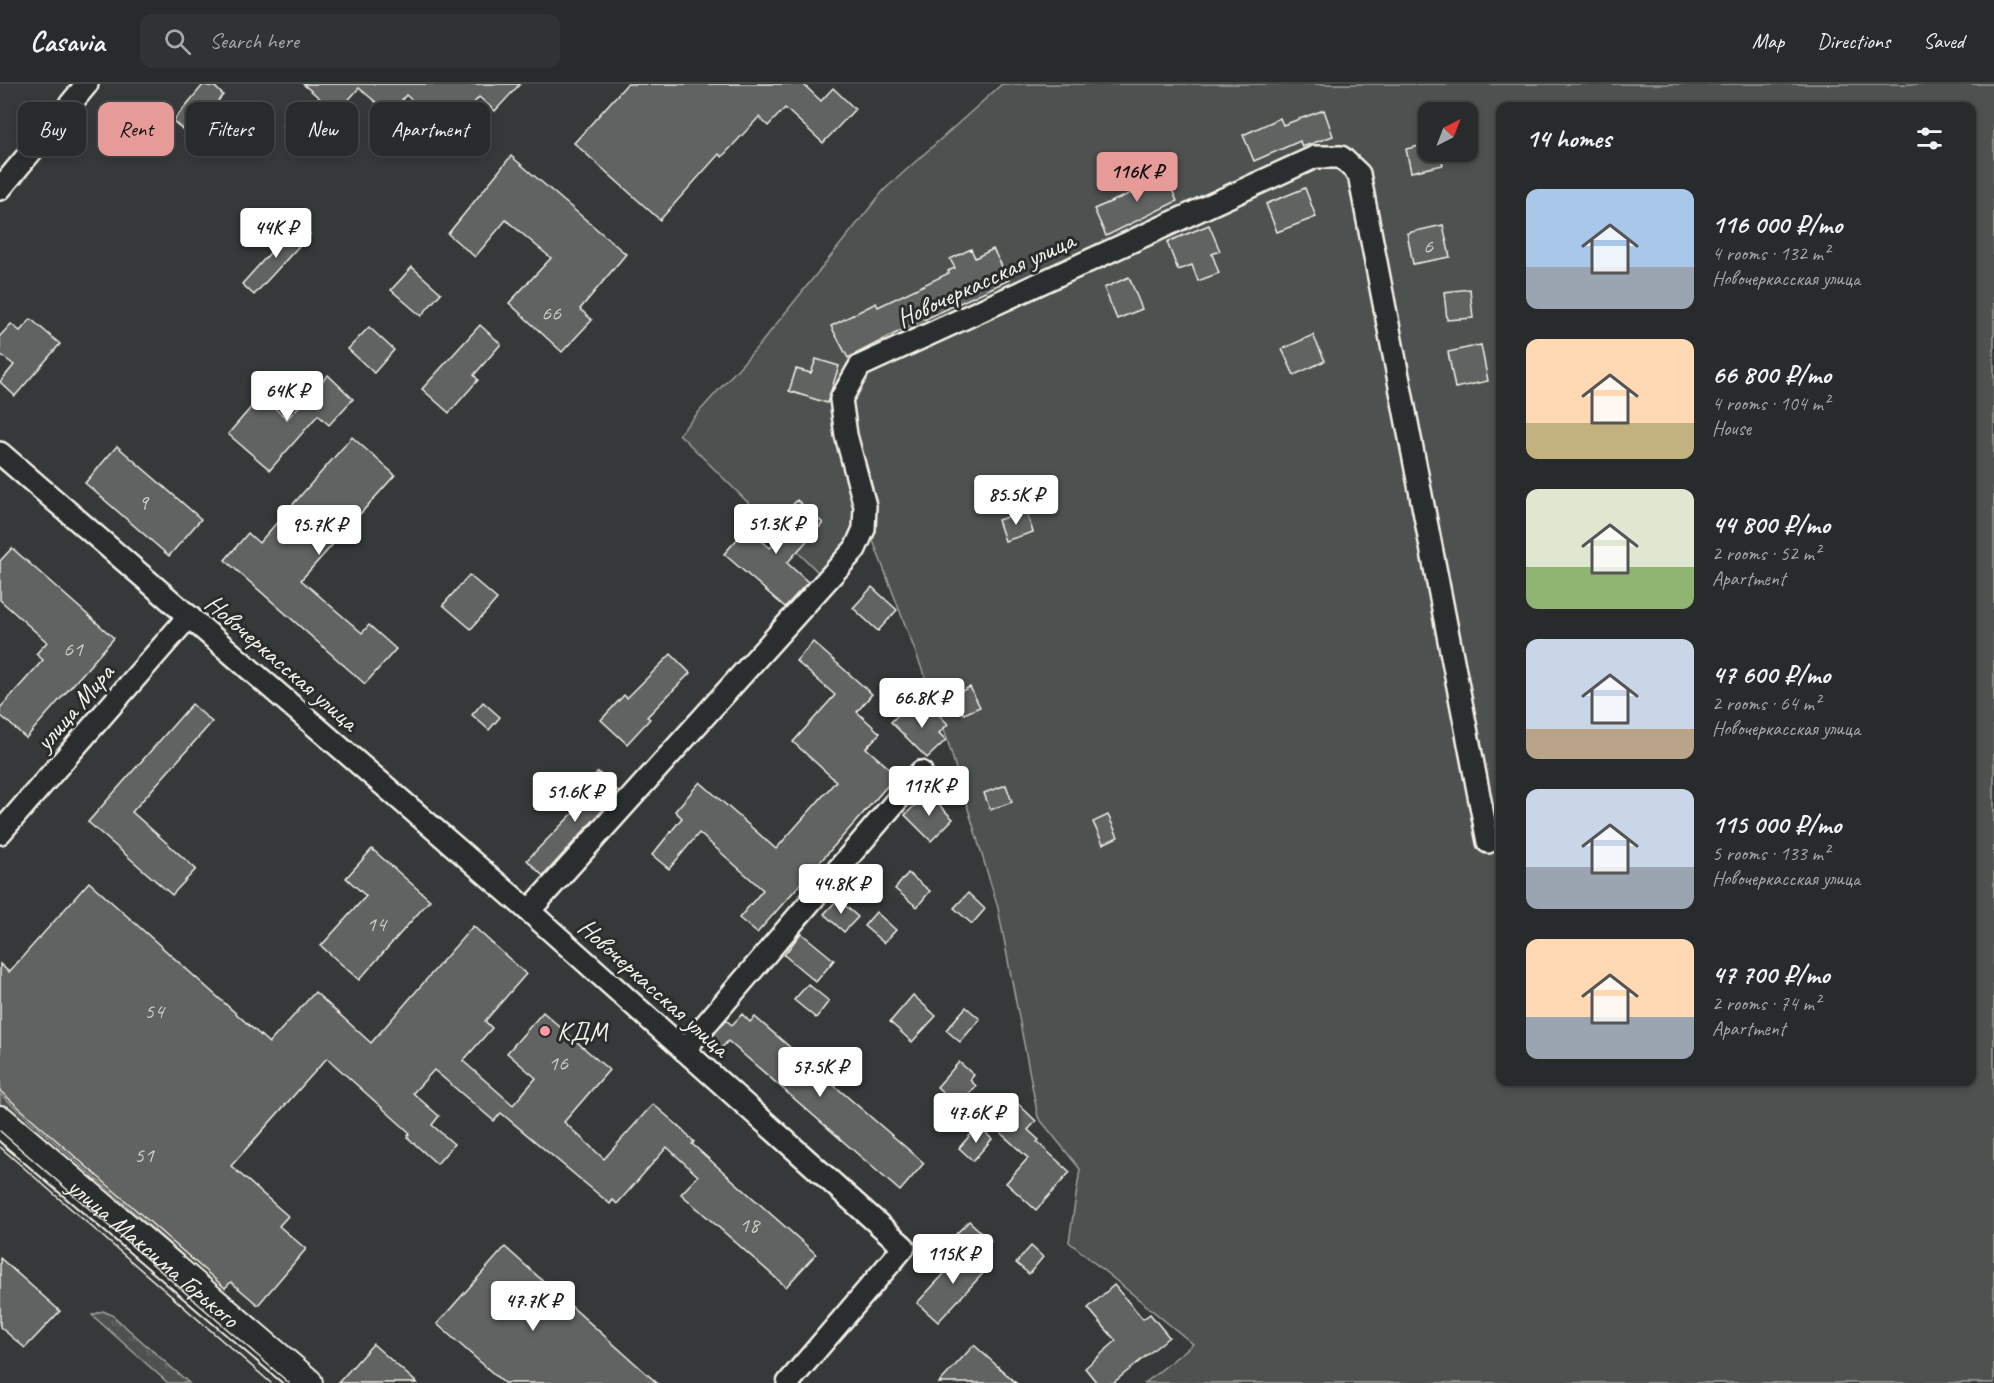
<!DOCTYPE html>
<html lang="en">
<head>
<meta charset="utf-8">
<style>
  :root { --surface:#282b2b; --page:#303333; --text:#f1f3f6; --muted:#a5a7a9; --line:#444747; --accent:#e69b98 }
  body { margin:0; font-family:Caveat,sans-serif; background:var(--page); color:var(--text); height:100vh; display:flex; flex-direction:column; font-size:22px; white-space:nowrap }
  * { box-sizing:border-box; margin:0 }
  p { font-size:20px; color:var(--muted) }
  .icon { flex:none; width:33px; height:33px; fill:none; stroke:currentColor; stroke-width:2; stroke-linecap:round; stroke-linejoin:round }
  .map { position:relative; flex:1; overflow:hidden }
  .details { position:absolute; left:1496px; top:18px; width:480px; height:984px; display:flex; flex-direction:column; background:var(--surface); border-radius:12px; box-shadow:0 3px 9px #0003,0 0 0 2px var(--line) }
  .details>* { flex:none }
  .banner { position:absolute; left:18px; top:18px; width:570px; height:54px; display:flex; gap:12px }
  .needle { width:39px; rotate:42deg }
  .tools { position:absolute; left:1418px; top:18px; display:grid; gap:12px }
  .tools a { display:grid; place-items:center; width:60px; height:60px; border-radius:12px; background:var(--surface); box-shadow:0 3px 9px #0003,0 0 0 2px var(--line); font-size:30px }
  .price { position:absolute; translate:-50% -51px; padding:0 14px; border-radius:6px; background:#fff; color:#222; font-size:20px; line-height:39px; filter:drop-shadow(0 2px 3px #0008) }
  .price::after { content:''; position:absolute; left:50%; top:36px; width:18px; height:14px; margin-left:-9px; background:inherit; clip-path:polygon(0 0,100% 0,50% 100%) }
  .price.current { background:var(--accent); color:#111 }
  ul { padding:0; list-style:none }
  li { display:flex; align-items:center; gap:18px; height:150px; padding:0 30px }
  li span { display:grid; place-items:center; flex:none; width:168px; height:120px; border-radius:12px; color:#555 }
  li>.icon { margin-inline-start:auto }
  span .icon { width:72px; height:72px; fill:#fffc; stroke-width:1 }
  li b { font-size:26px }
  h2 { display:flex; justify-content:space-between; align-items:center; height:72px; padding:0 30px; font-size:26px }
  .pill { padding:0 21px; border-radius:12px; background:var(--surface); box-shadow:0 3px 9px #0003,0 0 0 2px var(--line); font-size:21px; line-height:54px }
  .pill.current { background:var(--accent); color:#111 }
  header { display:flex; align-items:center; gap:36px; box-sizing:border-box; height:84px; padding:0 30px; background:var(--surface); border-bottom:2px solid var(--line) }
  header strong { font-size:28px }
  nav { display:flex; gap:33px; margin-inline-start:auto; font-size:21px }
  .search { width:420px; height:54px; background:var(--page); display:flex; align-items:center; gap:15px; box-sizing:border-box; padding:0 21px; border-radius:12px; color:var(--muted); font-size:22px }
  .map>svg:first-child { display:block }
  .grass { fill:url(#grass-tufts); stroke:#a1a19c; stroke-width:1.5 }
  .garden { fill:#4e514f; stroke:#a1a19c; stroke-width:1.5; fill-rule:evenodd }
  .building { fill:#616362; stroke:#f4f1e8; stroke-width:1.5 }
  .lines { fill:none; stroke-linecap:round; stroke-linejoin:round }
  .street-casing { stroke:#f4f1e8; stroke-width:26 }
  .secondary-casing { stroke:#f4f1e8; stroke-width:34 }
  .street { stroke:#2a2d2e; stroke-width:21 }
  .secondary { stroke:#2a2d2e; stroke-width:30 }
  .tram { stroke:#f4f1e8; stroke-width:1.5 }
  .poi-dot { fill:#ff9aa2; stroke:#2a2d2e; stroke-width:2 }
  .labels { text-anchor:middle; stroke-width:6; stroke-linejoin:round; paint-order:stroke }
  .number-label { font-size:22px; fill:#cfcec6 }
  .street-label { font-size:26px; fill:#f4f1e8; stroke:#2a2d2e }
  .poi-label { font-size:26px; fill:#f4f1e8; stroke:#2a2d2e; text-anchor:start }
</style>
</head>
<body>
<header>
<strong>Casavia</strong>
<div class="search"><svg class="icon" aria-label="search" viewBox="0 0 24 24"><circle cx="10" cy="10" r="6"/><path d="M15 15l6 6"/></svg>Search here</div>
<nav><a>Map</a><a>Directions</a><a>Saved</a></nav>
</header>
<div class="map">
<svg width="1994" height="1299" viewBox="0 0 1994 1299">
  <defs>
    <pattern id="grass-tufts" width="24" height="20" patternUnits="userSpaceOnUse" patternTransform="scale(1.5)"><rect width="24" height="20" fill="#4e514f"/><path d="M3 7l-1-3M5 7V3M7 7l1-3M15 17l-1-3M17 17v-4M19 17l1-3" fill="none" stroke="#686a68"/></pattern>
  </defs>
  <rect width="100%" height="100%" fill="#363939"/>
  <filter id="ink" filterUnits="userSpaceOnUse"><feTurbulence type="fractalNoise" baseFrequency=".0167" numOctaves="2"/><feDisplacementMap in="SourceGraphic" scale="12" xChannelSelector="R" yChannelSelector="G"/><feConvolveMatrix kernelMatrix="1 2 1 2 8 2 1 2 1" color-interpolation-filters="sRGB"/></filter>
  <g filter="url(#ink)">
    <!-- grass -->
    <g class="grass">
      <path d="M0,1010L184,1172L181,1175L0,1025Z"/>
      <path d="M103,1227L112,1231L189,1299H168L92,1231Z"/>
    </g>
    <!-- garden -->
    <path class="garden" d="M1002,0H1994V1299H1145L1193,1260L1069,1158L1080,1085L1038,1033L998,824L941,635L864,433L821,491L679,350L761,259L884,106ZM1500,22H1971V998H1500ZM1428,28H1467V68H1428Z"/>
    <!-- building -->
    <g class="building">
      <path d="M303,0H520L495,27L479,13L448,48L406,11L390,30L359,4L337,29Z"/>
      <path d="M627,0H803L821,17L833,4L855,25L823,59L785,24L768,42L759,33L722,73L719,70L660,136L574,59Z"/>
      <path d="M203,1L215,3L223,11L189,51L173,37Z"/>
      <path d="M1324,26L1333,52L1302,63L1300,57L1254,77L1243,51L1280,34L1283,41Z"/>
      <path d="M295,28L324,56L312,69H305L295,60V53L282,42Z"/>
      <path d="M1428,60V68H1440L1443,81L1411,88L1406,65Z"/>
      <path d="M511,72L626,170L580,225L592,236L562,268L509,219L551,174L506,136L475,173L448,150Z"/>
      <path d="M1162,84L1177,117L1106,152L1094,125L1136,107L1135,105L1142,102L1139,95Z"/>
      <path d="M1305,104L1316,133L1277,148L1266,120Z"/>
      <path d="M297,139L310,150L254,211L242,200Z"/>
      <path d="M1209,141L1220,167L1212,170L1219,189L1198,197L1192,181L1178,186L1167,158Z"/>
      <path d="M1443,141L1450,173L1413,180L1407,149Z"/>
      <path d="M971,165L975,174L993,165L1009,196L902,246L848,274L831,242L876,219L878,223L949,189L948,187L955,184L950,175Z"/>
      <path d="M412,183L441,209L421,232L391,206Z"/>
      <path d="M1129,193L1142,225L1117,235L1104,204Z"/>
      <path d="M1470,205L1473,234L1447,236L1444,208Z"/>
      <path d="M31,235L60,260L15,312L0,298L14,281L0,270V252L11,240L20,247Z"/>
      <path d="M480,241L501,260L474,291L478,296L449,329L422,305Z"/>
      <path d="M369,243L394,266L374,289L348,265Z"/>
      <path d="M1313,251L1325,277L1294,291L1282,265Z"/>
      <path d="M1481,261L1488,297L1455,304L1448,268Z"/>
      <path d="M816,275L839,282L827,319L789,307L796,285L811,289Z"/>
      <path d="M328,291L353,315L329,341L318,331L270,386L228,350L261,312L287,335Z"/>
      <path d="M352,353L395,391L301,496L362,549L369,541L396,565L365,600L225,476L248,449L259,459Z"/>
      <path d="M117,362L201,435L169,472L85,399Z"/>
      <path d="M797,416L823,439L787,479L808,498L785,523L724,470L747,444L770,464L790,442L781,434Z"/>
      <path d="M1026,427L1033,448L1005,457L998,436Z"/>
      <path d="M12,464L114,554L26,654L0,631V624L43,576L36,570L47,558L0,516V477Z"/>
      <path d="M469,491L497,515L471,545L443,521Z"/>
      <path d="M872,503L897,526L878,547L853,524Z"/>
      <path d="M813,558L872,610L857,628L880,649L866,664L897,691L757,849L739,834L763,806L699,749L669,785L652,771L682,734L675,727L700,698L776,765L836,697L793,658L835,611L796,577Z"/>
      <path d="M671,570L690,589L647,633L650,635L627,660L601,636L624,611L627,614Z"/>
      <path d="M970,603L980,623L964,630L955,610Z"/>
      <path d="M483,618L500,633L489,646L472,631Z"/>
      <path d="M192,620L212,638L132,728L196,785L172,811L88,738Z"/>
      <path d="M908,621L918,631L929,621L948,640L939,649L946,656L927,674L891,638Z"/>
      <path d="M598,688L619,708L543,792L527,776L583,719L576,711Z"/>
      <path d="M1006,701L1012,718L990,726L984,709Z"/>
      <path d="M927,709L953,735L931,757L905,731Z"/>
      <path d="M1108,731L1118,753L1103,760L1093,738Z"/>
      <path d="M372,765L430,816L359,896L321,862L366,812L346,794Z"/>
      <path d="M908,789L930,807L917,823L895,805Z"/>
      <path d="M89,798L269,959L315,908L371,959L473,842L526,890L485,937L492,944L463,977L513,1021L536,994L507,969L543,928L609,986L564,1038L604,1075L653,1020L682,1045L694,1058L692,1060L816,1170L786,1203L681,1110L698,1092L667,1063L617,1120L613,1116L610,1120L501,1029L494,1037L434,986L413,1009L439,1032L432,1041L454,1060L437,1080L407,1053L410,1049L327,974L231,1082L288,1132L279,1142L306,1165L258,1221L231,1198L225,1204L0,1007V880L9,888Z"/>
      <path d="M968,809L985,825L972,840L954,824Z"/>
      <path d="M838,815L858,833L844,848L824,830Z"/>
      <path d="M876,828L896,846L884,859L864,842Z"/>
      <path d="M801,849L834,876L816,898L784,871Z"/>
      <path d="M808,900L829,917L816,934L794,916Z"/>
      <path d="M913,911L936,932L912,958L890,938Z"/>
      <path d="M966,923L980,935L960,958L946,946Z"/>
      <path d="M742,930L750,938L755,933L924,1079L900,1107L728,957L717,969L706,960L726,936L732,941Z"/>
      <path d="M959,978L974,991L970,996L976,1002L958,1022L937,1003Z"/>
      <path d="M1015,1017L1036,1037L1028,1046L1039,1056L1037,1058L1070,1088L1036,1126L1006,1099L1028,1074L993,1042Z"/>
      <path d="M978,1042L992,1055L973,1077L959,1064Z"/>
      <path d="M969,1137L991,1157L978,1170L956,1150Z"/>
      <path d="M1031,1162L1043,1173L1029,1190L1016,1179Z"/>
      <path d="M505,1163L657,1299H504L437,1240Z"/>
      <path d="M968,1164L988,1184L938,1238L917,1219Z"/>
      <path d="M0,1174L60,1227L25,1264L0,1243Z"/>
      <path d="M1114,1201L1143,1235L1150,1230L1169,1253L1113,1299H1097L1085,1284L1116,1257L1088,1224Z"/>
      <path d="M373,1260L417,1299H338Z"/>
      <path d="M974,1261L1016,1299H939Z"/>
    </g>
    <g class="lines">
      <!-- street casing -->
      <g class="street-casing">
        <g id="street">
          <path d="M0,105L87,0"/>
          <path d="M0,369L529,827L904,1163L788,1299"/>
          <path d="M0,749L189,532"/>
          <path d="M529,827L855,465L864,445L865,422L846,351L841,315L860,282L1315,73H1341L1359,90L1488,758"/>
          <path d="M684,966L921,688"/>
        </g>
      </g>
      <!-- secondary casing -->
      <g class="secondary-casing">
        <g id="secondary">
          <path id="s1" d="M0,1037L307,1299"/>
        </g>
      </g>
      <!-- street -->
      <use href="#street" class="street"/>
      <!-- secondary -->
      <use href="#secondary" class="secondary"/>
      <!-- tram -->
      <g class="tram">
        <path d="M0,1047L289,1299"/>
        <path d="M0,1063L271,1299"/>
      </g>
    </g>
  </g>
  <!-- markers -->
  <circle class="poi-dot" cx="545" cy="947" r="6"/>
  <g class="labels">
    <!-- number labels -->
    <g class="number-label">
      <text x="1428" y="169">6</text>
      <text x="551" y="236">66</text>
      <text x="143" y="425">9</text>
      <text x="73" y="572">61</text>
      <text x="376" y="847">14</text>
      <text x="154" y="934">54</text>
      <text x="558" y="986">16</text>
      <text x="144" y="1078">51</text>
      <text x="749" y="1148">18</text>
    </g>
    <!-- street labels -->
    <g class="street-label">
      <text transform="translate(985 195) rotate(-25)" y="9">Новочеркасская улица</text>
      <text transform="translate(282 578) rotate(41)" y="9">Новочеркасская улица</text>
      <text transform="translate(74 623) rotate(-49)" y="9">улица Мира</text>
      <text transform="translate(654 903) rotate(42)" y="9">Новочеркасская улица</text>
      <text dy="9" stroke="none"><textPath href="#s1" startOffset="202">улица Максима Горького</textPath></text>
    </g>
    <!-- poi labels -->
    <g class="poi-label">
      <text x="557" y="956">КДМ</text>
    </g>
  </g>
</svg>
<div class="tools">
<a><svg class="needle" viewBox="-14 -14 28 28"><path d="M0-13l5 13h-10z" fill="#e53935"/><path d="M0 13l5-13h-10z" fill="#a5a7a9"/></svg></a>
</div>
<b class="price current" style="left:1137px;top:119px">116K ₽</b>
<b class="price" style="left:276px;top:175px">44K ₽</b>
<b class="price" style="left:287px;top:338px">64K ₽</b>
<b class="price" style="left:1016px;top:442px">85.5K ₽</b>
<b class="price" style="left:776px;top:471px">51.3K ₽</b>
<b class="price" style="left:319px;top:472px">95.7K ₽</b>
<b class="price" style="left:922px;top:645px">66.8K ₽</b>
<b class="price" style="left:929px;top:733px">117K ₽</b>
<b class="price" style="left:575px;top:739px">51.6K ₽</b>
<b class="price" style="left:841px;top:831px">44.8K ₽</b>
<b class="price" style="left:820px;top:1014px">57.5K ₽</b>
<b class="price" style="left:976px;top:1060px">47.6K ₽</b>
<b class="price" style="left:953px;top:1201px">115K ₽</b>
<b class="price" style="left:533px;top:1248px">47.7K ₽</b>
<div class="banner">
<a class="pill">Buy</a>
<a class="pill current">Rent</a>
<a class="pill">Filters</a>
<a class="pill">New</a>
<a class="pill">Apartment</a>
</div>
<section class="details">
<h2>14 homes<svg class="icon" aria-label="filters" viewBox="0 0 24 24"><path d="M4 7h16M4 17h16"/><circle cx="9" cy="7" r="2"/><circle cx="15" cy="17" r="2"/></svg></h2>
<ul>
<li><span style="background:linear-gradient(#a9c7e8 65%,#9aa5b1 0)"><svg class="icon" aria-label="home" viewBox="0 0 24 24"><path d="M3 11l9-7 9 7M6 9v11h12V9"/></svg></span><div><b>116 000 ₽/mo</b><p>4 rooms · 132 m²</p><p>Новочеркасская улица</p></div></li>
<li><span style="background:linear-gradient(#ffd9b3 70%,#c2b280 0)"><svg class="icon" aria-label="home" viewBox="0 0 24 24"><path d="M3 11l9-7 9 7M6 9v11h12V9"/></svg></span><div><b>66 800 ₽/mo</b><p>4 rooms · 104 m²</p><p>House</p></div></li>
<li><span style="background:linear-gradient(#dfe7d0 65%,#8fb573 0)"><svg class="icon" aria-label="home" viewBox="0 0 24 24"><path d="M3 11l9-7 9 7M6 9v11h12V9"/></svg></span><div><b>44 800 ₽/mo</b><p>2 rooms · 52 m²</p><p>Apartment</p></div></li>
<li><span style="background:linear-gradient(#c9d6e8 75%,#b9a48a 0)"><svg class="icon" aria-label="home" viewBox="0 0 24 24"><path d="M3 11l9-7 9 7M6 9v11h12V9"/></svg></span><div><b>47 600 ₽/mo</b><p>2 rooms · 64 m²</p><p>Новочеркасская улица</p></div></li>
<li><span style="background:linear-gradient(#c9d6e8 65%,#9aa5b1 0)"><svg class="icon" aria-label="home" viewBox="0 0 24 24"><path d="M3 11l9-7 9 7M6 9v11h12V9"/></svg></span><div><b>115 000 ₽/mo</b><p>5 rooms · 133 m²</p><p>Новочеркасская улица</p></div></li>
<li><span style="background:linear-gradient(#ffd9b3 65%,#9aa5b1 0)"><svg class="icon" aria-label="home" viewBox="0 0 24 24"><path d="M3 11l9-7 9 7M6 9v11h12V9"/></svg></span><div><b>47 700 ₽/mo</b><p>2 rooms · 74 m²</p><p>Apartment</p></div></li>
</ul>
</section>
</div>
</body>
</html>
